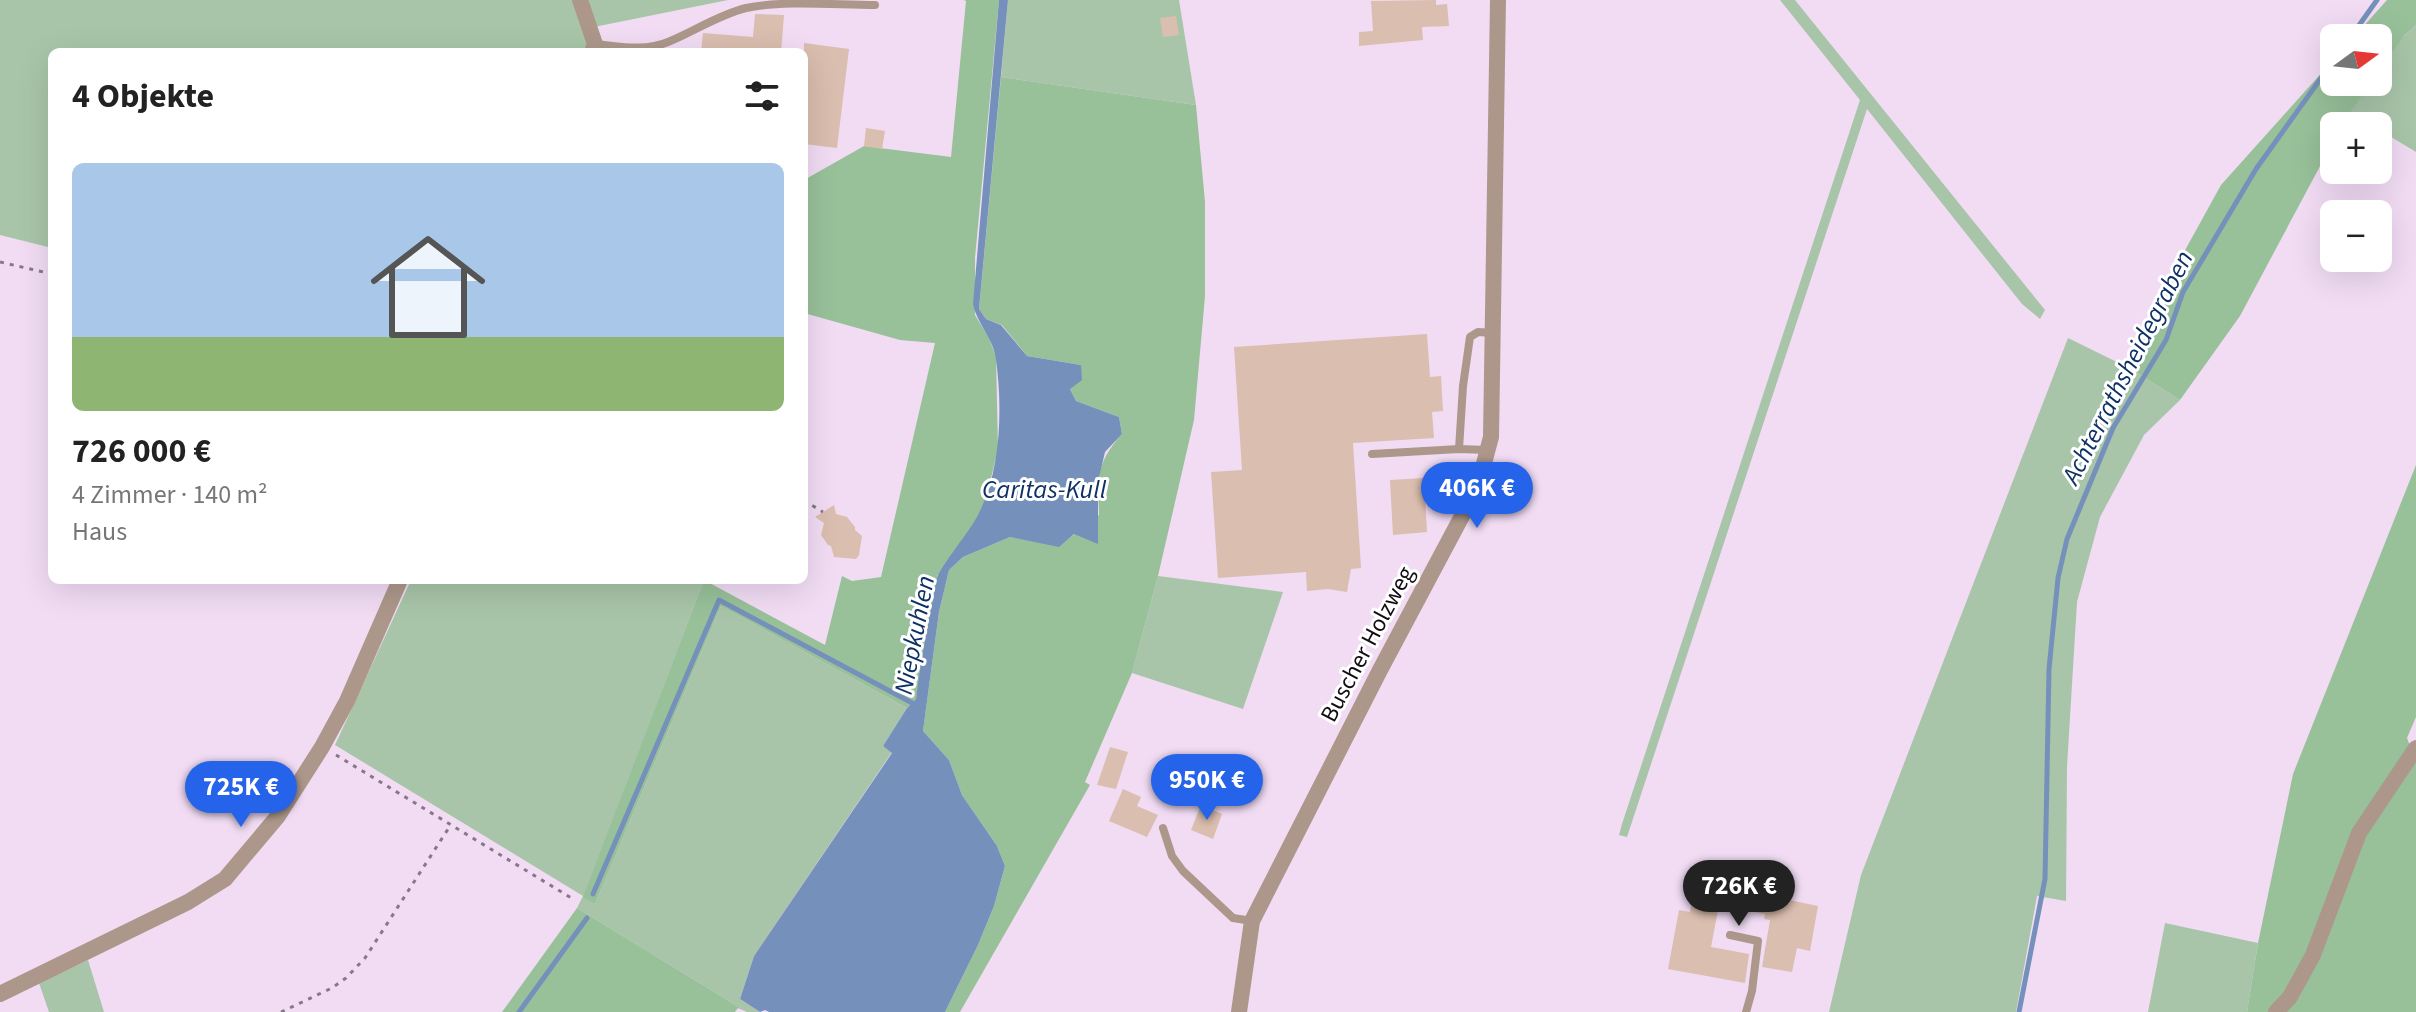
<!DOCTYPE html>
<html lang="de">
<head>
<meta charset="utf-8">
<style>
  :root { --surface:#fff; --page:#f2f2f2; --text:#222; --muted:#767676; --line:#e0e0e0; --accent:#2563eb }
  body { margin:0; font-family:"Source Sans 3",sans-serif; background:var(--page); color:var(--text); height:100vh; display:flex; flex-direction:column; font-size:30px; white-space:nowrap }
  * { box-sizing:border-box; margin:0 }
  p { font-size:26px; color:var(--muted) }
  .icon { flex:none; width:44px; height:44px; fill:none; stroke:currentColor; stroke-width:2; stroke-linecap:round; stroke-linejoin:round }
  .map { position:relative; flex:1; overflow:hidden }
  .details { position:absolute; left:48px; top:48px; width:760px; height:536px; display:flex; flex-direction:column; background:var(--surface); border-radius:12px; box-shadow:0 8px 32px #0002 }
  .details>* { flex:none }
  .needle { width:52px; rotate:75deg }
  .fabs { position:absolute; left:2320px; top:24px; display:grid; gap:16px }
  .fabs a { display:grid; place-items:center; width:72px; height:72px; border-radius:12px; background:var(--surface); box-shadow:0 8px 32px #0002; font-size:40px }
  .price { position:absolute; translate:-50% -68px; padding:0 18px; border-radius:28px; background:var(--accent); color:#fff; font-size:26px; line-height:52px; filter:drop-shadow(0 2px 4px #0008) }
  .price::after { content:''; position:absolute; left:50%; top:48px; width:24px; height:18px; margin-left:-12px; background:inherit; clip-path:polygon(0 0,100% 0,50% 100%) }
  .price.on { background:#222; color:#fff }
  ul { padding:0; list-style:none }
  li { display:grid; align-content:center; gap:16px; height:424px; padding:0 24px }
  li+li { border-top:2px solid var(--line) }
  li span { display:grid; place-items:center; height:248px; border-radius:12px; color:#555 }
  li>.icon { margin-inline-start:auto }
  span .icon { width:144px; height:144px; fill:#fffc; stroke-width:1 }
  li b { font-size:34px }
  h2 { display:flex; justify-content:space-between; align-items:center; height:96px; padding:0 24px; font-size:34px }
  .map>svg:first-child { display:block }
  .green { fill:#a8c5a9 }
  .forest { fill:#98c19a }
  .water { fill:#7591bb }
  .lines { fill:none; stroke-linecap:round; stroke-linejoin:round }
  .stream { stroke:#7591bb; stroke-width:5 }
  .building { fill:#dabeaf }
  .path { stroke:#857887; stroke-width:3; stroke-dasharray:4 6; stroke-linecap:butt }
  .lane { stroke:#ad978b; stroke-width:8 }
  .street { stroke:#ad978b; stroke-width:16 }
  .labels { text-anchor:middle; stroke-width:6; stroke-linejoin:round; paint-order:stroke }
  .street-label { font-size:24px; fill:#120c13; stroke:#fff }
  .water-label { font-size:26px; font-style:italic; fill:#0e3165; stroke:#fff }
</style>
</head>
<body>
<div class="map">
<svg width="2416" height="1012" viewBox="0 0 2416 1012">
  <rect width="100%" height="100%" fill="#f1dcf4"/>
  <!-- green -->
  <g class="green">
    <path d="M0,0H575L591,45L588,52H52V248L0,235Z"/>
    <path d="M585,0H728L594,27Z"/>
    <path d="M1008,0H1179L1196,105L1001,77Z"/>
    <path d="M1780,0H1795L2045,310L2040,319L2022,304L1867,109L1627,837L1619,835L1622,824L1860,100Z"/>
    <path d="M2416,25V152L2378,129V126H2373L2349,112L2371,82H2378C2378,61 2401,39 2416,25Z"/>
    <path d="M2068,338L2131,369L2180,400L2144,435L2100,517L2077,602L2067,767L2066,901L2037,896L2016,1012H1829L1861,875Z"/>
    <path d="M1158,576L1283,592L1243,709L1132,673Z"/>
    <path d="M411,580H704L584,896L595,904L721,606L907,708L883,746L892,752L754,956L740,999L760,1012H747L577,908L583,896L335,745Z"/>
    <path d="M2165,923L2258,943L2247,1012H2148Z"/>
    <path d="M88,960L104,1012H49L39,983Z"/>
  </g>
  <!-- forest -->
  <g class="forest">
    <path d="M964,0H999L975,258V315L989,338L996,357L998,449L984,507L964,540L937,576V586L932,605L916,699L907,708L721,606L595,904L583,897L704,580L825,645L842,576L852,581L881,577L935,343L900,340L804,313V180L864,146L951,157L966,1Z"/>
    <path d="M2387,0H2416V25L2404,36L2378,72V38H2353Z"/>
    <path d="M2334,59V82H2371L2341,126H2334V140L2240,316L2180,400L2131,369L2157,301L2221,185Z"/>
    <path d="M1001,77L1196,105L1205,202V296L1194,420L1158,576L1132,673L1085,782L1090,785L960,1012H945L978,945L994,906L1005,866L997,846L962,795L949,760L923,731L939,612L949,570L963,557L1010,537L1059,546L1099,515C1098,477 1096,463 1122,434L1119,417L1076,401L1070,389L1081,365L1027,356L1002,325L986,319L979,309Z"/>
    <path d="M2416,465V717L2407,738L2416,761V1012H2247L2258,943L2293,774Z"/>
    <path d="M577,908L747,1012L738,1008L735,1012H502Z"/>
  </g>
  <!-- water -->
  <path class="water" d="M999,0H1008L979,309L986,319L1001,325L1027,356L1081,365L1082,380L1070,389L1076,401L1119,417L1122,434L1105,452L1098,482V544L1074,534L1059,547L1010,537L963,557L949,570L939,612L923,731L949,760L962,795L997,846L1005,866L994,906L978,945L945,1012H769L765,1010L760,1012L740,999L754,956L892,753L883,746L907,708L916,699C921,659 929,618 937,578C939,569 967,534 974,522C1001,478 1003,410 996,360C994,339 977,324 973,304Z"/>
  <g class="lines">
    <!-- stream -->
    <g class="stream">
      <path d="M2350,38L2377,0"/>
      <path d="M593,894L719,600L916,705"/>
      <path d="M519,1012L587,918"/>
      <path d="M2019,1012L2045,879L2049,669L2058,578L2067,539L2113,428L2166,340L2183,292L2256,169L2334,60"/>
    </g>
  </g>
  <!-- building -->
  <g class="building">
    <path d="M1436,0V5L1447,4L1449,26L1422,27L1423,40L1359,46V32L1373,31L1371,1Z"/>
    <path d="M755,14L784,15L781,52H701L703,33L753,37Z"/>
    <path d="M1176,16L1179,35L1163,37L1160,18Z"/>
    <path d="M804,43L849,49L837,148L804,144Z"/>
    <path d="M866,128L885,131L882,149L864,146Z"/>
    <path d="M1427,334L1430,377L1441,376L1443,411L1432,412L1434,438L1353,443L1361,568L1351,569L1347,592L1328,589L1307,591L1306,572L1218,578L1211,472L1242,470L1234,347Z"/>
    <path d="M1424,478L1427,532L1393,535L1390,480Z"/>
    <path d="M834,505L836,514L847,517L855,527V530L862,536L859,555L856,559L834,557L831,546L828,545L821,535L824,523L815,517Z"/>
    <path d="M1110,747L1128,752L1116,789L1097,785Z"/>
    <path d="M1123,789L1141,797L1137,806L1158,815L1147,837L1109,821Z"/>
    <path d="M1201,805L1222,814L1213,839L1191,830Z"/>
    <path d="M1697,871L1777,886L1774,897L1818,906L1810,951L1797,948L1792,972L1762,967L1770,920L1764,919L1765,914L1719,905L1711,947L1749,954L1745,983L1668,969L1679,910L1690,912Z"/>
  </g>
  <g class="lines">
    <!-- path -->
    <g class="path">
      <path d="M0,262L52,274"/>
      <path d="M804,506L808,503L823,512"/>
      <path d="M336,755L573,899"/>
      <path d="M281,1012L332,988L346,978L365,958L450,826"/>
    </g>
    <!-- lane -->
    <g class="lane">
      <path d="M595,44C618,46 645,52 668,42C695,31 718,15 746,8C785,0 835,5 875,5"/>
      <path d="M1459,449L1463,386L1470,337L1478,332L1494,333"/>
      <path d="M1372,454L1459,449L1487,450"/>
      <path d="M1163,828L1172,856L1183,871L1233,918L1252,921"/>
      <path d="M1730,935L1758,941L1752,991L1746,1012"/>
    </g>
    <!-- street -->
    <g class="street">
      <path d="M580,0L595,44L592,52"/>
      <path d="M0,994L188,902L225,879L278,816L322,747L347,701L400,580"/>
      <path d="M1239,1012L1252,921L1380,670L1478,486L1491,437L1498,0"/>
      <path d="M2276,1012L2290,997L2313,955L2359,833L2416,748"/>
    </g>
  </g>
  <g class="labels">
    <!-- street labels -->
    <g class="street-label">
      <text transform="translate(1367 644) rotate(-62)" y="8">Buscher Holzweg</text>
    </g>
    <!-- water labels -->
    <g class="water-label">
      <text transform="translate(2127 367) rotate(-63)" y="9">Achterrathsheidegraben</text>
      <text x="1044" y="498">Caritas-Kull</text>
      <text transform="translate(914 635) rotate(-79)" y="9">Niepkuhlen</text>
    </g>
  </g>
</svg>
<div class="fabs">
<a><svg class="needle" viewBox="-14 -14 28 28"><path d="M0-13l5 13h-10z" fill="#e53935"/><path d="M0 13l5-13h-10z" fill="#767676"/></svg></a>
<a>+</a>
<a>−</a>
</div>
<b class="price" style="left:1477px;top:530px">406K €</b>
<b class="price" style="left:1207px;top:822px">950K €</b>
<b class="price" style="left:241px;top:829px">725K €</b>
<b class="price on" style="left:1739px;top:928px">726K €</b>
<section class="details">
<h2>4 Objekte<svg class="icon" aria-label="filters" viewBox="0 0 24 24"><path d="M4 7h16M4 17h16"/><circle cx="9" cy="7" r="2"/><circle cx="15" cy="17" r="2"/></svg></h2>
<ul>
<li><span style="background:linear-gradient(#a9c7e8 70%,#8fb573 0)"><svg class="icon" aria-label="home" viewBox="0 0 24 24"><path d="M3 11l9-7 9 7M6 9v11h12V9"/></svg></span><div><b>726 000 €</b><p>4 Zimmer · 140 m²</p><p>Haus</p></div></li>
</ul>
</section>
</div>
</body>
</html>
